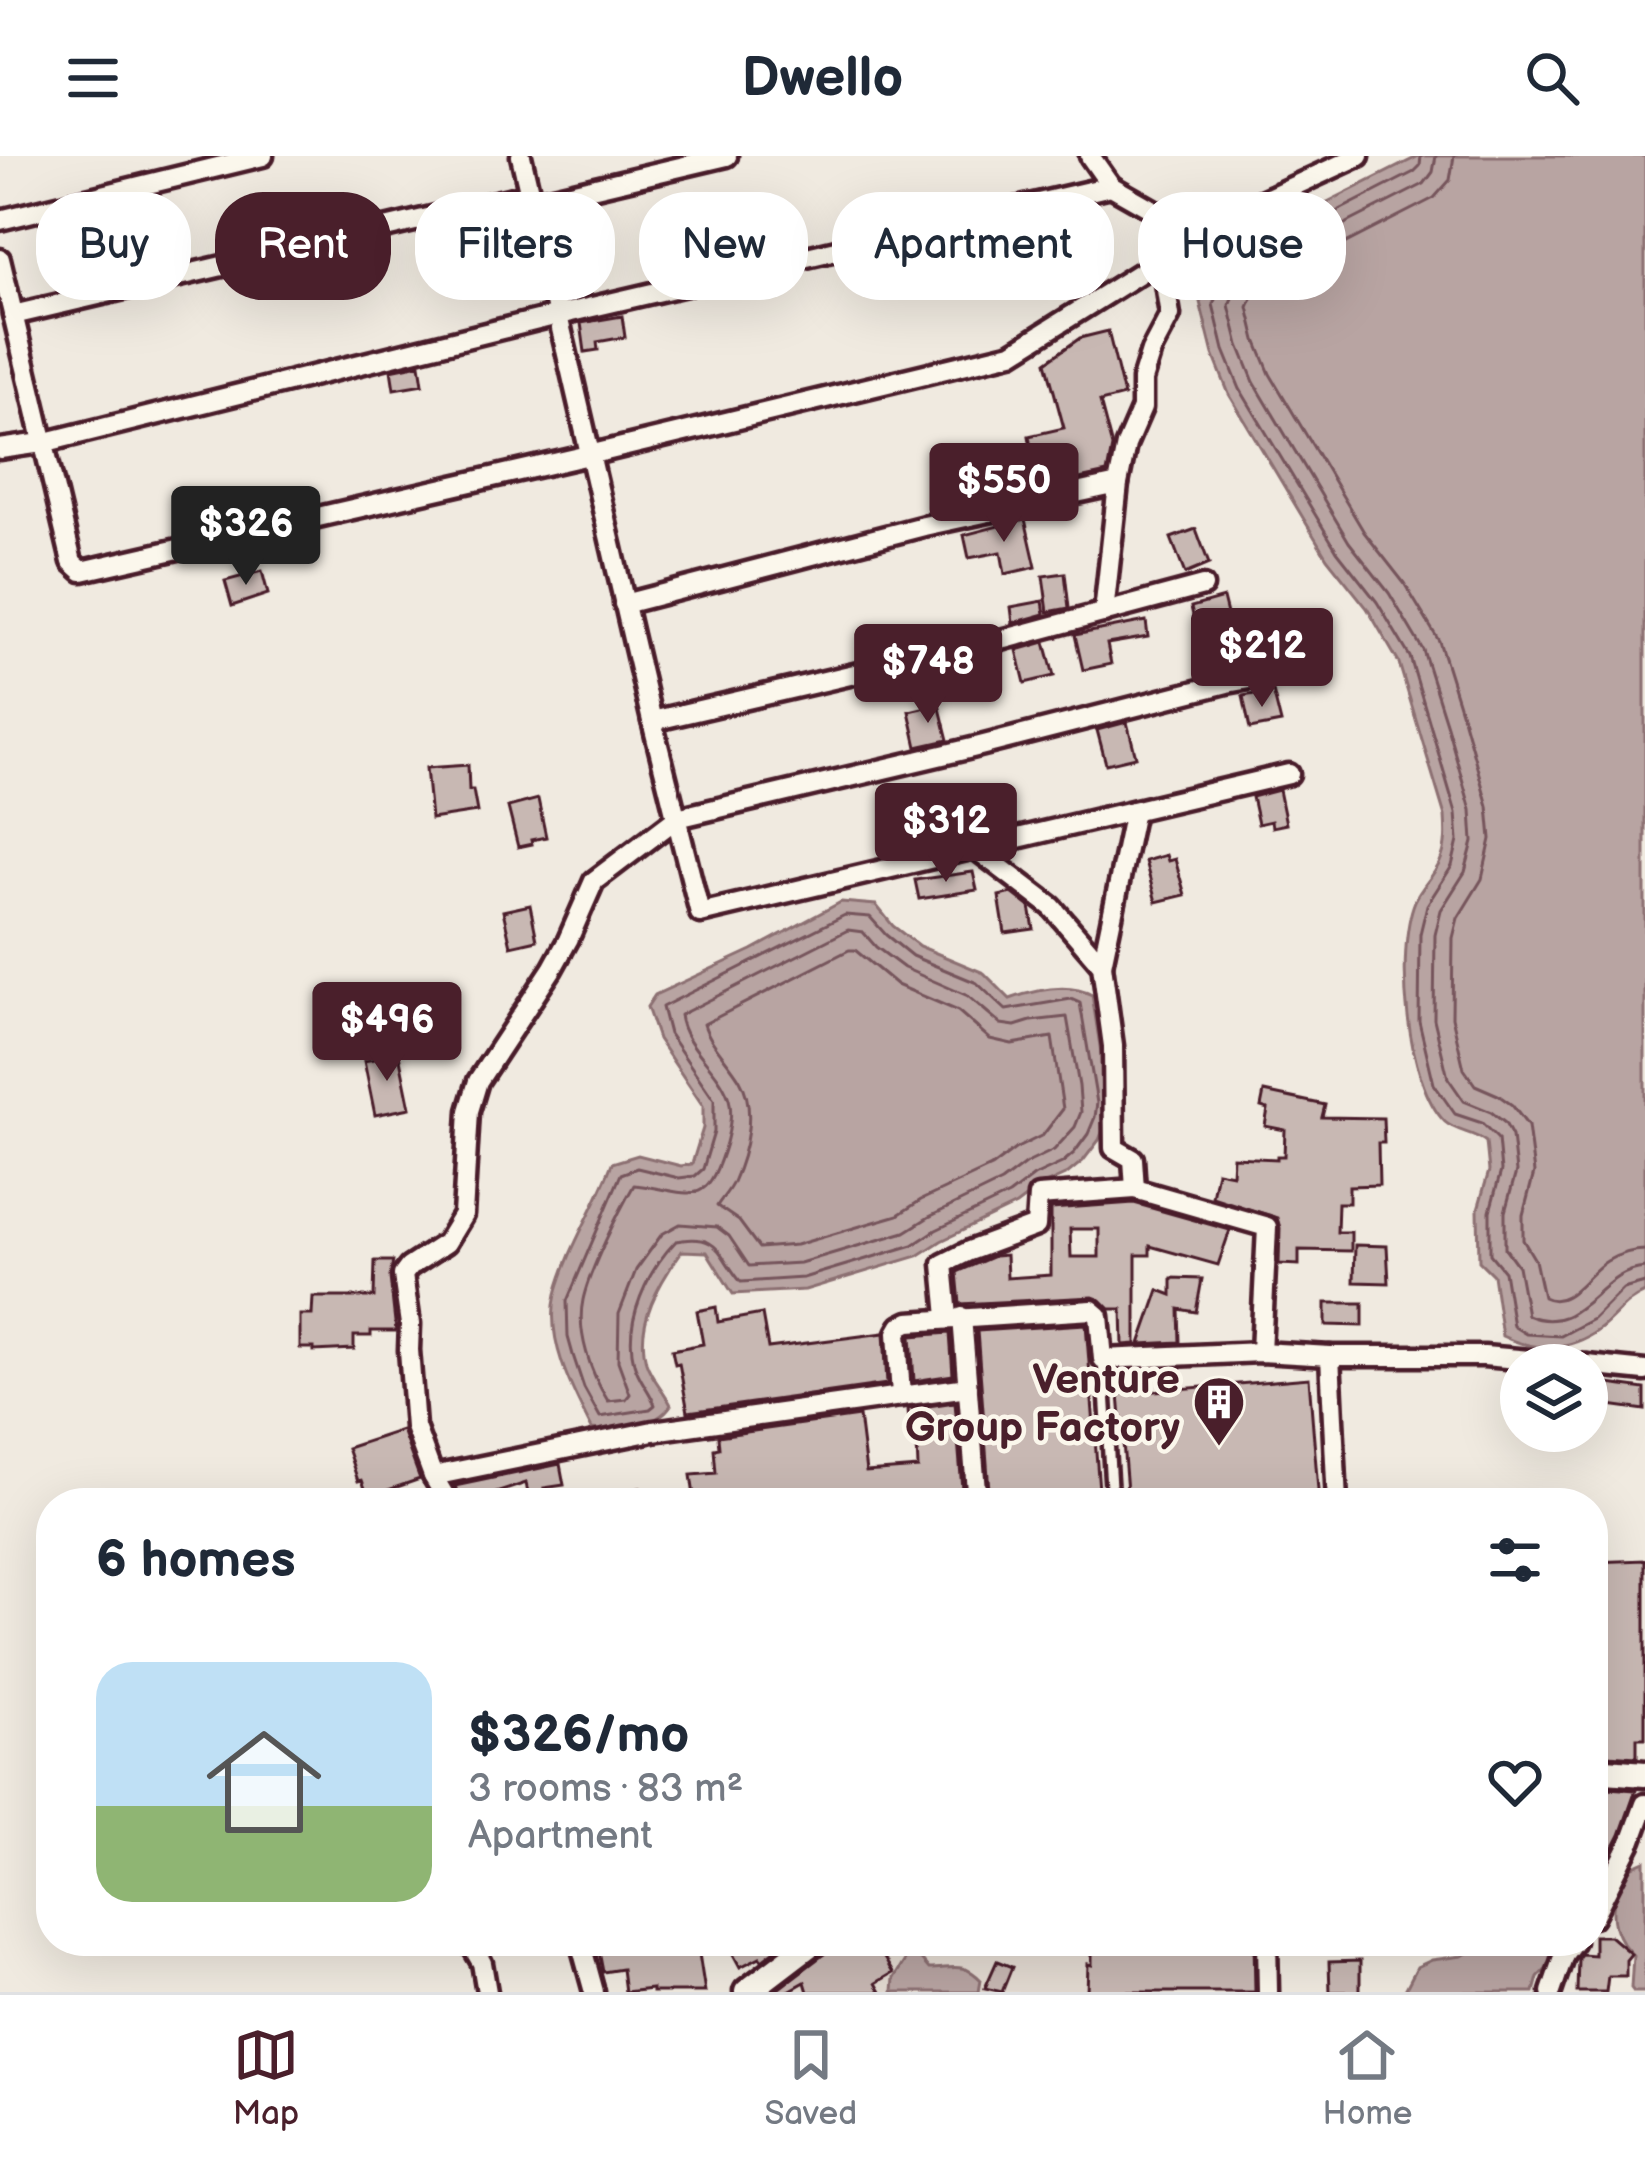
<!DOCTYPE html>
<html lang="en">
<head>
<meta charset="utf-8">
<style>
  :root { --surface:#fff; --page:#f2f2f3; --text:#1f2937; --muted:#747a83; --line:#e0e1e3; --accent:#4a1f2b }
  body { margin:0; font-family:"Balsamiq Sans",sans-serif; background:var(--page); color:var(--text); height:100vh; display:flex; flex-direction:column; font-size:45px; white-space:nowrap }
  * { box-sizing:border-box; margin:0 }
  p { font-size:39px; color:var(--muted) }
  .icon { flex:none; width:66px; height:66px; fill:none; stroke:currentColor; stroke-width:2; stroke-linecap:round; stroke-linejoin:round }
  .map { position:relative; flex:1; overflow:hidden }
  .panel { position:absolute; left:36px; top:1332px; width:1572px; height:468px; display:flex; flex-direction:column; background:var(--surface); border-radius:48px; box-shadow:0 12px 48px #0002 }
  .panel>* { flex:none }
  .top-card { position:absolute; left:36px; top:36px; width:1575px; height:108px; display:flex; gap:24px }
  .controls { position:absolute; left:1500px; top:1188px; display:grid; gap:24px }
  .controls a { display:grid; place-items:center; width:108px; height:108px; border-radius:50%; background:var(--surface); box-shadow:0 12px 48px #0002; font-size:60px }
  .price { position:absolute; translate:-50% -102px; padding:0 27px; border-radius:12px; background:var(--accent); color:#fff; font-size:39px; line-height:78px; filter:drop-shadow(0 3px 6px #0008) }
  .price::after { content:''; position:absolute; left:50%; top:72px; width:36px; height:27px; margin-left:-18px; background:inherit; clip-path:polygon(0 0,100% 0,50% 100%) }
  .price.active { background:#222; color:#fff }
  ul { padding:0; list-style:none }
  li { display:flex; align-items:center; gap:36px; height:300px; padding:0 60px }
  li+li { border-top:3px solid var(--line) }
  li span { display:grid; place-items:center; flex:none; width:336px; height:240px; border-radius:36px; color:#555 }
  li>.icon { margin-inline-start:auto }
  span .icon { width:144px; height:144px; fill:#fffc; stroke-width:1 }
  li b { font-size:51px }
  h2 { display:flex; justify-content:space-between; align-items:center; height:144px; padding:0 60px; font-size:51px }
  .tag { padding:0 42px; border-radius:48px; background:var(--surface); box-shadow:0 12px 48px #0002; font-size:42px; line-height:108px }
  .tag.active { background:var(--accent); color:#fff }
  header { display:flex; justify-content:space-between; align-items:center; height:156px; padding:0 60px; background:var(--surface); font-size:54px; font-weight:700 }
  .tab-bar { display:flex; justify-content:space-around; align-items:center; height:168px; border-top:3px solid var(--line); background:var(--surface); font-size:33px; color:var(--muted) }
  .tab-bar a { display:grid; justify-items:center; gap:6px }
  .tab-bar .active { color:var(--accent) }
  .map>svg:first-child { display:block }
  .built { fill:#e4dbd2 }
  .water { fill:#b8a4a2; stroke:#8c6f72; stroke-width:3 }
  .lines { fill:none; stroke-linecap:round; stroke-linejoin:round }
  .shore { stroke:#76545b; stroke-width:3 }
  .building { fill:#c8b8b3; stroke:#4a1f2b; stroke-width:3; fill-rule:evenodd }
  .service-casing { stroke:#4a1f2b; stroke-width:18 }
  .minor-casing { stroke:#4a1f2b; stroke-width:27 }
  .tertiary-casing { stroke:#4a1f2b; stroke-width:33 }
  .service { stroke:#fbf7ec; stroke-width:9 }
  .minor { stroke:#fbf7ec; stroke-width:18 }
  .tertiary { stroke:#fbf7ec; stroke-width:24 }
  .labels { text-anchor:middle; stroke-width:9; stroke-linejoin:round; paint-order:stroke }
  .poi-label { font-size:42px; font-weight:bold; fill:#4a1f2b; stroke:#fbf7ec; text-anchor:end }
</style>
</head>
<body>
<header><svg class="icon" aria-label="menu" viewBox="0 0 24 24"><path d="M4 6h16M4 12h16M4 18h16"/></svg>Dwello<svg class="icon" aria-label="search" viewBox="0 0 24 24"><circle cx="10" cy="10" r="6"/><path d="M15 15l6 6"/></svg></header>
<div class="map">
<svg width="1645" height="1836" viewBox="0 0 1645 1836">
  <rect width="100%" height="100%" fill="#f0eae0"/>
  <filter id="ink" filterUnits="userSpaceOnUse"><feTurbulence type="fractalNoise" baseFrequency=".00833" numOctaves="2"/><feDisplacementMap in="SourceGraphic" scale="24" xChannelSelector="R" yChannelSelector="G"/><feConvolveMatrix kernelMatrix="1 2 1 2 8 2 1 2 1" color-interpolation-filters="sRGB"/></filter>
  <g filter="url(#ink)">
    <!-- built -->
    <path class="built" d="M813,1785H1070L1146,1806L1166,1836H731Z"/>
    <!-- water -->
    <g class="water">
      <path d="M1419,0H1645V1137C1625,1145 1617,1160 1600,1173C1570,1195 1535,1196 1502,1180L1493,1119L1479,1105L1478,1053L1489,1015L1486,986C1474,976 1456,976 1445,966C1406,928 1395,794 1415,745C1421,731 1434,720 1440,706C1447,691 1446,675 1445,660L1399,507L1367,452L1327,402L1229,238L1213,198L1200,146L1217,110L1268,76Z"/>
      <path d="M841,746L876,749L893,770L919,790L984,817L1010,843C1035,834 1068,826 1092,839L1109,948L1107,964L1099,984L1083,1005L1067,1018L1041,1030L1016,1049L941,1085L918,1100L805,1134L733,1138L707,1096L682,1095C660,1126 635,1166 646,1206C651,1222 664,1234 671,1249C657,1271 616,1276 592,1273C572,1234 545,1183 556,1138C568,1092 596,1051 612,1007L638,999L681,1010L692,1008L703,972V950L658,883L647,851L655,839L752,794Z"/>
      <path d="M1645,1705V1836H1634L1631,1832L1633,1799C1606,1774 1609,1743 1627,1713Z"/>
      <path d="M1488,1785H1546L1552,1806L1538,1821L1534,1836H1404L1417,1811L1432,1804L1462,1800Z"/>
      <path d="M912,1793L929,1813C952,1813 963,1805 981,1824L979,1836H893L894,1822Z"/>
    </g>
    <g class="lines">
      <!-- shore -->
      <g class="shore">
        <path d="M1421,0L1420,10L1414,16L1275,87L1227,117L1213,148L1224,194L1240,233L1337,395L1377,446L1410,501L1432,575L1456,657L1458,685L1452,710L1427,749L1420,778L1419,865L1434,928L1455,958L1482,967L1498,983L1501,1015L1490,1055V1098L1504,1115L1513,1170L1526,1178L1561,1180L1593,1163L1623,1133L1645,1127"/>
        <path d="M1436,0L1433,16L1424,28L1282,100L1238,128L1229,149L1239,189L1254,226L1349,386L1389,437L1423,494L1447,570L1471,654L1473,686L1465,716L1441,754L1435,779L1434,863L1448,922L1464,945L1491,956L1505,967L1512,980L1516,1016L1505,1056V1092L1518,1110L1527,1159C1582,1182 1596,1115 1645,1112"/>
        <path d="M1454,0L1450,24L1434,42L1291,115L1253,140L1248,151L1256,184L1270,218L1364,376L1404,427L1439,485L1464,565L1488,650L1491,683L1482,723L1458,762L1453,782L1452,861L1464,913L1475,929L1498,939L1512,949L1528,970L1534,1017L1523,1059V1084L1535,1104L1543,1141C1569,1154 1586,1117 1607,1105C1619,1098 1631,1094 1645,1094"/>
        <path d="M845,759L870,761L886,779L912,800L977,827L1006,854L1071,843L1080,847L1097,947L1095,961L1088,978L1074,997L1062,1007L1034,1020L1009,1039L936,1074L913,1089L803,1122L741,1126C717,1098 721,1077 676,1085C648,1114 623,1165 634,1207C638,1223 650,1235 655,1249L650,1253L600,1261L584,1232L573,1199L568,1181L567,1145L621,1018L637,1012L679,1022L695,1020L703,1013L714,976V944L669,878L662,851Z"/>
        <path d="M848,774L863,776L876,791L904,812L968,840L1001,868L1015,870L1031,865L1067,861L1079,930L1081,956L1075,971L1054,994L1025,1008L1001,1026L929,1061L905,1076L800,1107L749,1110L729,1080L717,1071L680,1068L662,1078L636,1114L619,1158L618,1205L630,1238L626,1243L608,1245C591,1218 576,1176 583,1144C589,1115 619,1055 634,1029C693,1035 705,1057 726,987C730,973 733,953 728,940C717,910 684,891 680,859Z"/>
        <path d="M849,794H855L897,829L958,855L990,883L1012,888L1052,881L1063,953L1043,979L1015,993L991,1011L921,1044L898,1059L796,1089L759,1092L739,1065L717,1050C722,1042 729,1035 733,1026C746,997 757,953 740,924C729,905 710,888 704,868Z"/>
      </g>
    </g>
    <!-- building -->
    <g class="building">
      <path d="M736,54L747,101L727,106L717,59Z"/>
      <path d="M1016,66L1022,96L1000,101L993,71Z"/>
      <path d="M622,160L625,181L597,186L598,194L585,196L581,167Z"/>
      <path d="M1108,175L1124,240L1100,246L1112,291L1107,317L1038,332L1029,280L1064,272L1046,206L1080,182Z"/>
      <path d="M420,208L423,228L394,233L391,214Z"/>
      <path d="M1025,363L1036,411L1005,418L1001,396L969,402L964,379Z"/>
      <path d="M1196,373L1209,408L1185,418L1171,382Z"/>
      <path d="M262,415L268,438L232,450L225,425Z"/>
      <path d="M1065,417L1069,452L1048,456L1043,420Z"/>
      <path d="M1223,442L1230,470L1225,472L1226,476L1199,485L1191,451Z"/>
      <path d="M1043,445L1045,458L1013,467L1011,451Z"/>
      <path d="M1146,465L1148,481L1107,488L1111,508L1083,514L1075,479Z"/>
      <path d="M1045,486L1054,520L1025,527L1017,494Z"/>
      <path d="M1273,535L1281,567L1250,573L1243,540Z"/>
      <path d="M939,548L948,584L917,591L909,555Z"/>
      <path d="M1127,566L1136,601L1106,608L1097,574Z"/>
      <path d="M468,609L469,634H473L477,656L431,663L426,612Z"/>
      <path d="M1279,634L1286,668L1272,671L1271,665L1258,668L1252,641Z"/>
      <path d="M538,643L546,681L531,684L532,688L518,691L508,651Z"/>
      <path d="M1166,699L1168,705L1175,703L1185,739L1156,746L1145,705Z"/>
      <path d="M973,716L977,734L919,743L915,724Z"/>
      <path d="M1012,737L1030,751L1034,773L1005,777L999,740Z"/>
      <path d="M530,749L537,784L511,790L503,755Z"/>
      <path d="M399,898L410,952L375,959L364,905Z"/>
      <path d="M1264,936L1325,949L1322,961L1383,962L1384,987H1378L1379,1029L1349,1030V1047H1338L1337,1076H1351V1095L1299,1094V1109L1279,1108L1280,1072L1277,1062L1212,1041L1217,1015L1232,1018L1233,1001L1277,1003V1000H1284L1285,974L1265,970L1268,953L1261,951Z"/>
      <path d="M1134,1047L1230,1074L1218,1109L1150,1090V1099H1136V1188L1123,1189L1122,1153H1110L1101,1144L1093,1141L960,1148L957,1116L994,1100L1006,1099L1007,1122L1051,1119V1053ZM1070,1073H1099V1101H1071Z"/>
      <path d="M1355,1089L1387,1090L1389,1127L1354,1126Z"/>
      <path d="M375,1105H393L390,1121L396,1175H371V1180H354V1193L314,1195V1192H300V1159H312L313,1141H374Z"/>
      <path d="M1172,1122L1202,1123L1196,1156L1179,1153L1180,1186L1140,1188L1159,1134L1172,1139Z"/>
      <path d="M1326,1147H1363V1170L1326,1169Z"/>
      <path d="M716,1151L718,1166L762,1158L768,1192L884,1177L887,1228L688,1256L679,1207L675,1208L672,1194L703,1188L697,1155Z"/>
      <path d="M1086,1168L1100,1347H990L977,1175Z"/>
      <path d="M950,1177L953,1219L914,1225L911,1180Z"/>
      <path d="M1309,1222L1319,1347H1128L1119,1238Z"/>
      <path d="M1587,1225L1645,1233V1254L1587,1246Z"/>
      <path d="M955,1246L963,1346L695,1347L691,1319L716,1317L714,1293L719,1292L718,1280L859,1260L866,1316L918,1312L916,1266H909L908,1253Z"/>
      <path d="M402,1274L420,1323L368,1341L362,1324L358,1325L347,1292Z"/>
      <path d="M560,1308L564,1329L544,1332L546,1339L529,1343L526,1327L478,1343L480,1347H462L455,1330Z"/>
      <path d="M640,1332L642,1347H595L594,1339Z"/>
      <path d="M1645,1404V1582H1637V1601L1593,1598V1406Z"/>
      <path d="M1593,1631L1636,1634L1620,1679L1598,1722L1593,1721Z"/>
      <path d="M1594,1780H1610L1631,1798L1626,1804V1820H1608L1606,1836H1577L1578,1802L1581,1798L1594,1799Z"/>
      <path d="M631,1785H697L705,1836H652V1833L625,1836L622,1813L603,1816L598,1790Z"/>
      <path d="M726,1785H787L762,1804L760,1801L740,1811Z"/>
      <path d="M830,1785H874L893,1817L876,1827L881,1836H808L805,1826L787,1836H779L778,1833L824,1798Z"/>
      <path d="M1092,1785H1162V1792L1215,1793H1230V1785H1254L1255,1836H1087L1088,1808L1092,1809Z"/>
      <path d="M997,1805L1012,1811L1002,1836L985,1832Z"/>
      <path d="M1360,1805V1836H1330L1329,1806Z"/>
    </g>
    <g class="lines">
      <!-- service casing -->
      <g class="service-casing">
        <path id="service" d="M1103,1203L1112,1347"/>
      </g>
      <!-- minor casing -->
      <g class="minor-casing">
        <g id="minor">
          <path d="M521,0L652,565L700,757L1289,618"/>
          <path d="M1090,0L1111,30"/>
          <path d="M532,46L727,0"/>
          <path d="M0,64L263,0"/>
          <path d="M0,103L72,406L82,415L589,299L1012,197L1154,108L1185,72L1242,54L1359,0"/>
          <path d="M13,159L530,38"/>
          <path d="M0,293L42,287L558,159L1111,30L1185,72"/>
          <path d="M624,448L924,370L1118,328"/>
          <path d="M1104,457L1118,328L1126,289L1142,252V224L1151,195L1170,159L1164,121L1167,95"/>
          <path d="M1304,513L1227,527L972,592L677,662L594,725L568,784L552,813L478,925L469,955L463,1059L446,1087L409,1111L403,1119L410,1168L409,1194L415,1271L433,1320L653,1275L901,1240L897,1177L901,1170L909,1166L1092,1154L1099,1160L1103,1203L1261,1196L1330,1200H1484L1586,1209"/>
          <path d="M652,565L1005,483L1203,430"/>
          <path d="M976,693L1052,751L1102,809L1113,890L1114,992L1133,1003L1135,1033L1267,1071L1261,1196"/>
          <path d="M1102,809L1134,655"/>
          <path d="M948,1161L943,1108L969,1095L1036,1070L1038,1040L1135,1033"/>
          <path d="M962,1161L977,1347"/>
          <path d="M1330,1200L1337,1347"/>
          <path d="M1587,1209L1645,1215"/>
          <path d="M901,1240L968,1231"/>
          <path d="M433,1320L449,1347"/>
          <path d="M1593,1761L1632,1684L1645,1648"/>
          <path d="M469,1785L482,1807L487,1836"/>
          <path d="M580,1785L594,1836"/>
          <path d="M1267,1785L1268,1836"/>
          <path d="M1551,1836L1564,1798L1574,1785"/>
        </g>
      </g>
      <!-- tertiary casing -->
      <g class="tertiary-casing">
        <g id="tertiary">
          <path d="M1593,1614L1645,1618"/>
          <path d="M747,1836L814,1785"/>
        </g>
      </g>
      <!-- service -->
      <use href="#service" class="service"/>
      <!-- minor -->
      <use href="#minor" class="minor"/>
      <!-- tertiary -->
      <use href="#tertiary" class="tertiary"/>
    </g>
  </g>
  <!-- icons -->
  <defs>
    <g id="building-pin" transform="scale(2.7)"><path d="M0 17L-7.5 6A9.5 9.5 0 1 1 7.5 6Z" fill="#4a1f2b" stroke="#fbf7ec"/><path d="M-4-6H4V6H1V3H-1V6H-4ZM-2.5-4.3h1.7v1.8h-1.7ZM.8-4.3h1.7v1.8H.8ZM-2.5-1h1.7V.8h-1.7ZM.8-1h1.7V.8H.8Z" fill="#fff"/></g>
  </defs>
  <g fill-rule="evenodd">
    <use href="#building-pin" x="1219" y="1246"/>
  </g>
  <g class="labels">
    <!-- poi labels -->
    <g class="poi-label">
      <text x="1180" y="1237">Venture<tspan x="1180" dy="48">Group Factory</tspan></text>
    </g>
  </g>
</svg>
<div class="controls">
<a><svg class="icon" aria-label="layers" viewBox="0 0 24 24"><path d="M12 4l9 5-9 5-9-5zM3 14l9 5 9-5"/></svg></a>
</div>
<b class="price" style="left:1004px;top:389px">$550</b>
<b class="price active" style="left:246px;top:432px">$326</b>
<b class="price" style="left:1262px;top:554px">$212</b>
<b class="price" style="left:928px;top:570px">$748</b>
<b class="price" style="left:946px;top:729px">$312</b>
<b class="price" style="left:387px;top:928px">$496</b>
<div class="top-card">
<a class="tag">Buy</a>
<a class="tag active">Rent</a>
<a class="tag">Filters</a>
<a class="tag">New</a>
<a class="tag">Apartment</a>
<a class="tag">House</a>
</div>
<section class="panel">
<h2>6 homes<svg class="icon" aria-label="filters" viewBox="0 0 24 24"><path d="M4 7h16M4 17h16"/><circle cx="9" cy="7" r="2"/><circle cx="15" cy="17" r="2"/></svg></h2>
<ul>
<li><span style="background:linear-gradient(#bfe0f5 60%,#8fb573 0)"><svg class="icon" aria-label="home" viewBox="0 0 24 24"><path d="M3 11l9-7 9 7M6 9v11h12V9"/></svg></span><div><b>$326/mo</b><p>3 rooms · 83 m²</p><p>Apartment</p></div><svg class="icon" aria-label="heart" viewBox="0 0 24 24"><path d="M12 20l-8-8c-3-5 5-10 8-4 3-6 11-1 8 4z"/></svg></li>
</ul>
</section>
</div>
<nav class="tab-bar">
<a class="active"><svg class="icon" aria-label="map" viewBox="0 0 24 24"><path d="M3 6l6-2 6 2 6-2v14l-6 2-6-2-6 2zM9 4v14M15 6v14"/></svg>Map</a>
<a><svg class="icon" aria-label="saved" viewBox="0 0 24 24"><path d="M7 4h10v16l-5-4-5 4z"/></svg>Saved</a>
<a><svg class="icon" aria-label="home" viewBox="0 0 24 24"><path d="M3 11l9-7 9 7M6 9v11h12V9"/></svg>Home</a>
</nav>
</body>
</html>
